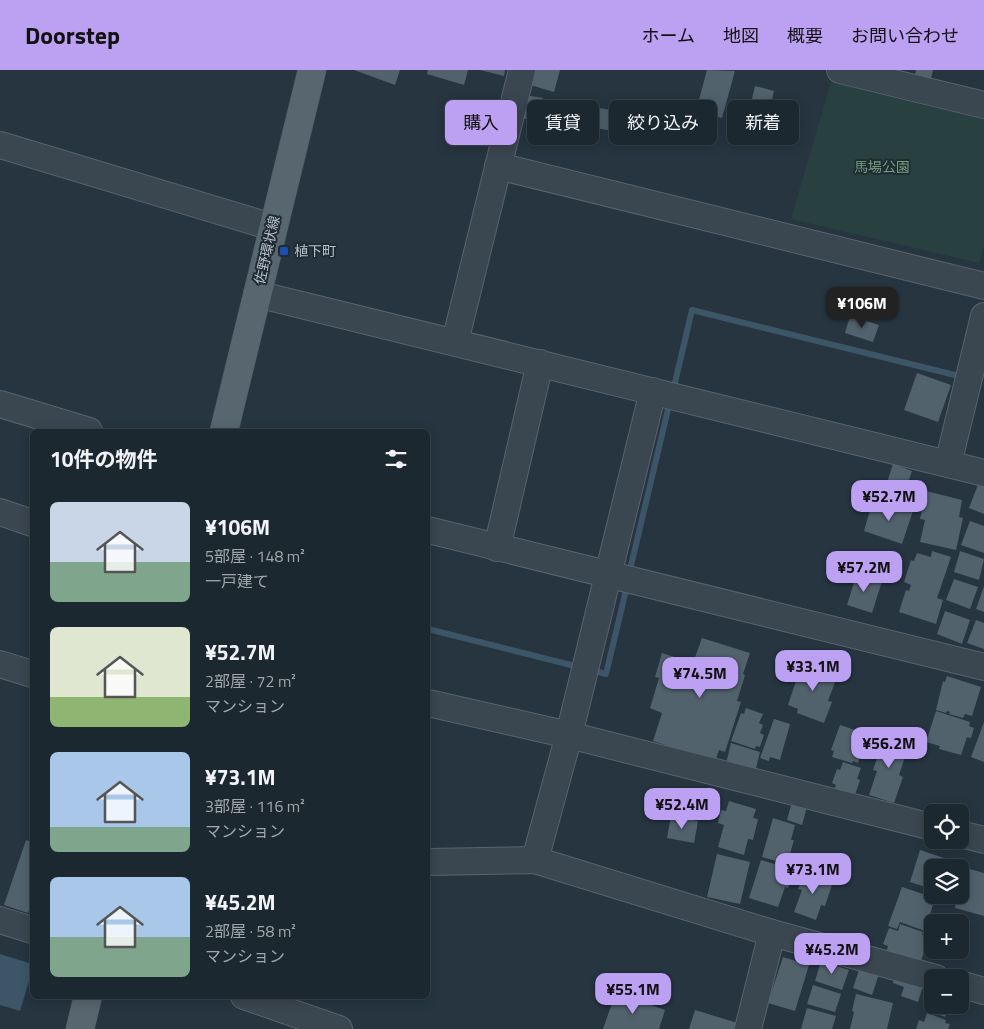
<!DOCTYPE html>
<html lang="ja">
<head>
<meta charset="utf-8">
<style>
  :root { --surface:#1c2830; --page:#253038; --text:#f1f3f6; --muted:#a0a6ab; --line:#3a444c; --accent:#bca0f2 }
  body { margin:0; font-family:"Titillium Web","Noto Sans JP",sans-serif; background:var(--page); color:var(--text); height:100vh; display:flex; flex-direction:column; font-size:19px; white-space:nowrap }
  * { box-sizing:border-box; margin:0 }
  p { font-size:16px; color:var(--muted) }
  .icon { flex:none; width:28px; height:28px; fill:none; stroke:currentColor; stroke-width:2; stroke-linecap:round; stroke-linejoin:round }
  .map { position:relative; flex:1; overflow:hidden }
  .panel { position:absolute; left:30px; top:359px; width:400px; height:570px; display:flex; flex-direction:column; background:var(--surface); border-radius:8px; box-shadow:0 2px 12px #0003,0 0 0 1px var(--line) }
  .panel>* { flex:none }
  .hud { position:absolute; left:445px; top:30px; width:464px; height:45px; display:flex; gap:10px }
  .controls { position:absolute; left:924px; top:734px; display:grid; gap:10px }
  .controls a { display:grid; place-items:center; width:45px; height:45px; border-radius:8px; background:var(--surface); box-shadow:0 2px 12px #0003,0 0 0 1px var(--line); font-size:25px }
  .price { position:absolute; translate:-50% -42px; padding:0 11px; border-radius:10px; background:var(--accent); color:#111; font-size:16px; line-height:32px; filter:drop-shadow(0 1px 2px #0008) }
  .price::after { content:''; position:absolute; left:50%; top:30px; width:15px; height:11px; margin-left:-8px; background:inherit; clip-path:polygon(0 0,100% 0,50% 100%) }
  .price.selected { background:#222; color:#fff }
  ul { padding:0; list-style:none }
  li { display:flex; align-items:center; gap:15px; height:125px; padding:0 20px }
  li span { display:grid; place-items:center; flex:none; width:140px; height:100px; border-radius:8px; color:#555 }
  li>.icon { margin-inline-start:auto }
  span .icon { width:60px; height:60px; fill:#fffc; stroke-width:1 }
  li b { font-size:21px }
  h2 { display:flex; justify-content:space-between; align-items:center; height:60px; padding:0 20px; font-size:21px }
  .tag { padding:0 18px; border-radius:8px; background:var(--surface); box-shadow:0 2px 12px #0003,0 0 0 1px var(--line); font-size:18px; line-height:45px }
  .tag.selected { background:var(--accent); color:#111 }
  header { display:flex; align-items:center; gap:30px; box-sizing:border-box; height:70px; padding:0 25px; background:var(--accent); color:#111 }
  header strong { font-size:24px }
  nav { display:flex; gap:28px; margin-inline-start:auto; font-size:18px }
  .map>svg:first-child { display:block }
  .green { fill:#284140 }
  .water { fill:#3c5668 }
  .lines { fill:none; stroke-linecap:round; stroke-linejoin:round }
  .stream { stroke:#3c5668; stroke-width:6 }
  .building { fill:#51626d }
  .minor-casing { stroke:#58646d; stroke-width:28 }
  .major-casing { stroke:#47525c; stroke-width:29 }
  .minor { stroke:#3a4650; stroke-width:26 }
  .major { stroke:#58666f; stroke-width:28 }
  .transit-dot { fill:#1a4fb4; stroke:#1f2b35; stroke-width:2 }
  .labels { text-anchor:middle; stroke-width:4; stroke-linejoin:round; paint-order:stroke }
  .park-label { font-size:14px; fill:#759f79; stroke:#1f2b35 }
  .street-label { font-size:14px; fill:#b7c1ca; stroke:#1f2b35 }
  .poi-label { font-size:14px; fill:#b7c1ca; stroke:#1f2b35; text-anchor:start }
</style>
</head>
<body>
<header>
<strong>Doorstep</strong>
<nav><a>ホーム</a><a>地図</a><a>概要</a><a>お問い合わせ</a></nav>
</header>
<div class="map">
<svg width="984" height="959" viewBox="0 0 984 959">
  <rect width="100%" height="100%" fill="#263540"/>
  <!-- green -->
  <path class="green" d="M831,12L984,48V176L979,193L791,149Z"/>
  <!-- water -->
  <path class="water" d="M0,884L32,894V901L20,941L0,935Z"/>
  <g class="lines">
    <!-- stream -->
    <g class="stream">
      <path d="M673,321L692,240L963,307"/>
      <path d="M629,504L670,331"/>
      <path d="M428,559L579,597"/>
      <path d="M591,600L606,604L627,516"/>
    </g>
  </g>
  <!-- building -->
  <g class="building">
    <path d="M354,0H400L395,15Z"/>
    <path d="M428,0H468L464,15L427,4Z"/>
    <path d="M480,0H505L504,6Z"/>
    <path d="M531,0H560L554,22L527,14Z"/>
    <path d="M707,0L735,1L722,48L696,41Z"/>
    <path d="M916,0H933L931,9L915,6Z"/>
    <path d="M755,16L774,21L767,50L748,45Z"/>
    <path d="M524,25L543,28L539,51L519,48Z"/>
    <path d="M546,32L558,34L554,57L542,55Z"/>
    <path d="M629,32L653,34L649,68L626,65Z"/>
    <path d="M575,34L611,40L608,60L572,54Z"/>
    <path d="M850,246L879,255L873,272L845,263Z"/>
    <path d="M917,303L951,315L938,352L904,340Z"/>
    <path d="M893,394L912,401L909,410L918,413L909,438L882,428Z"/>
    <path d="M979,412L984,415V444L969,438Z"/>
    <path d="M926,421L962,430L959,447L963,448L956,480L920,472L925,450L920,449Z"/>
    <path d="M879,430L913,441L902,474L864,461L870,440L876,442Z"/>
    <path d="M970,451L984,456V483L961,475Z"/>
    <path d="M932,481L951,487L937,528L943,530L936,554L899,542L906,520L909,521L911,515L904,512L911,490L914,491L917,483L931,487Z"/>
    <path d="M960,481L984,489L979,510L954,502Z"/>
    <path d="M857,503L882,511L872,543L847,535Z"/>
    <path d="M954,509L978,517L970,539L946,530Z"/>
    <path d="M984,516V542L976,539Z"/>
    <path d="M945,541L970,550L962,574L937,564Z"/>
    <path d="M976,550L984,553V579L967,573Z"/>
    <path d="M702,568L750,583L743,604L745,605L737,631L741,632L725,682L719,680L714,695L678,679L653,671L662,643L650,638L659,608L655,607L662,583L693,593Z"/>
    <path d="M808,593L838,604L828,631L832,632L824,653L797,643L798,639L788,635L800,599L805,601Z"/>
    <path d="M947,606L981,617L972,646L965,644L963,648L949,644L950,642L947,641L946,643L936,640L943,611L945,612Z"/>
    <path d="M746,638L763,644L759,653L763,655L760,663L764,665L760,677L756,676L755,679L731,671L741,643L744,644Z"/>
    <path d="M936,641L970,652L969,656L974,658L971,668L967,667L961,685L939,679L940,676L926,672Z"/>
    <path d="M774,649L790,654L780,690L770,687L769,691L760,688Z"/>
    <path d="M984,652V692L971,687Z"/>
    <path d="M840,655L867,664L865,670L868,671L863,685L861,684L858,693L853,691L852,693L832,687L834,681L831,680Z"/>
    <path d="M881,665L909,675L899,705L903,707L894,733L869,725L877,701L873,700L879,682L876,681Z"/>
    <path d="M731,673L760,682L754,706L725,698Z"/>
    <path d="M843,692L861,698L857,709L860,710L854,728L834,720L836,715L832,713L837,699L840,700Z"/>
    <path d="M729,731L756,739L753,748L758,749L753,770L748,769L744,785L718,777L724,755L718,753L721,740L726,741Z"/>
    <path d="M792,732L807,737L802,755L787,750Z"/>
    <path d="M671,746L698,751L694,773L667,768Z"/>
    <path d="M773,748L795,755L791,770H794L787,794L762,787Z"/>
    <path d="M26,770L32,772V831L28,843L4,835Z"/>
    <path d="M920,780L947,789L944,798H932V819L910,812Z"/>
    <path d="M717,784L750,792L740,834L707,827Z"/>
    <path d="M761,790L794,800L788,818L785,817L778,837L749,828Z"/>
    <path d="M966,798L984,803V846L955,838L958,825H960Z"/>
    <path d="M804,802L833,812L825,836L821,835L816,850L794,842L802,820L798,819Z"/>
    <path d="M902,817L935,828L925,861L900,852L897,859L888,856Z"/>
    <path d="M900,854L923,862L922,865L929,868L921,891L886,883L888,876L883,874L889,858L898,861Z"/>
    <path d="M783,887L809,895L795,941L768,933Z"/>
    <path d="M821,891L849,900L842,920L815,911Z"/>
    <path d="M860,897L879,904L872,925L853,918Z"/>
    <path d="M895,907L923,916L918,932L901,926L904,917L893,913Z"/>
    <path d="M813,915L841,924L835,942L807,934Z"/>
    <path d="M930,921L932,922V935H949L945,947L924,939Z"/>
    <path d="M616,922L665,940L659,959H603Z"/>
    <path d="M856,924L893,933L887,959H850L854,942L852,941Z"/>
    <path d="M807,938L836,946L832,959H801Z"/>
    <path d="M695,940L741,954L739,959H689Z"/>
    <path d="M927,943L946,950L945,953L950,954L948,959H916L919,950L924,952Z"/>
  </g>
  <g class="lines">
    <!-- minor casing -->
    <g class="minor-casing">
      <g id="minor">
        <path d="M840,0L984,35"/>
        <path d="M0,75L272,157"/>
        <path d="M498,96L984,216"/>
        <path d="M257,224L984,403"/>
        <path d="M455,272L522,0"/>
        <path d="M0,334L89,361"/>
        <path d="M948,394L984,246"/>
        <path d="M0,442L32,453"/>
        <path d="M428,460L984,597"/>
        <path d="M497,478L540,293"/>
        <path d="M0,594L32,604"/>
        <path d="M428,633L569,665L932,757"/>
        <path d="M960,764L984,770"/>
        <path d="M535,790L569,665L653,321"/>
        <path d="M428,792L535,790L772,863L936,908"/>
        <path d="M0,850L32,860"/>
        <path d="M960,914L984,921"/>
        <path d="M244,926L339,959"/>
        <path d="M748,959L772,863"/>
      </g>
    </g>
    <!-- major casing -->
    <g class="major-casing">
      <g id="major">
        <path d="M224,361L312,0"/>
        <path d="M80,959L88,926"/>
      </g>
    </g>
    <!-- minor -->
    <use href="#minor" class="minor"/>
    <!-- major -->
    <use href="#major" class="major"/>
  </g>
  <!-- markers -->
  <rect class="transit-dot" x="279" y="176" width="10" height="10" rx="2.5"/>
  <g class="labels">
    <!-- park labels -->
    <g class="park-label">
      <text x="882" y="102">馬場公園</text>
    </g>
    <!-- street labels -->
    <g class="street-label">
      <text transform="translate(267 180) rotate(-77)" y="5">佐野環状線</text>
    </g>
    <!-- poi labels -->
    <g class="poi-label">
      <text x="294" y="186">植下町</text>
    </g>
  </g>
</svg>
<div class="controls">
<a><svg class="icon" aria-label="locate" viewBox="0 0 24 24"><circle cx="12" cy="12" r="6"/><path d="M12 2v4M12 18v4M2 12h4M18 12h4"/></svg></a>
<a><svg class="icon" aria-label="layers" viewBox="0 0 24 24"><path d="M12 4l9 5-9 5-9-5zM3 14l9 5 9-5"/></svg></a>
<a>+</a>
<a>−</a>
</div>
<b class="price selected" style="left:862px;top:259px">¥106M</b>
<b class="price" style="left:889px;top:452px">¥52.7M</b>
<b class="price" style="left:864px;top:523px">¥57.2M</b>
<b class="price" style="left:813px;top:622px">¥33.1M</b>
<b class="price" style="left:700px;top:629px">¥74.5M</b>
<b class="price" style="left:889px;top:699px">¥56.2M</b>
<b class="price" style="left:682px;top:760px">¥52.4M</b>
<b class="price" style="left:813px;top:825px">¥73.1M</b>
<b class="price" style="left:832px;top:905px">¥45.2M</b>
<b class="price" style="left:633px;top:945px">¥55.1M</b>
<div class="hud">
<a class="tag selected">購入</a>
<a class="tag">賃貸</a>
<a class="tag">絞り込み</a>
<a class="tag">新着</a>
</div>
<section class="panel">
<h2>10件の物件<svg class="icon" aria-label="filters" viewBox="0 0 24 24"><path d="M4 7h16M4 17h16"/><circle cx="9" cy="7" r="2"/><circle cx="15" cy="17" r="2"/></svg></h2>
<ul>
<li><span style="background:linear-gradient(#c9d6e8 60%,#7fa58c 0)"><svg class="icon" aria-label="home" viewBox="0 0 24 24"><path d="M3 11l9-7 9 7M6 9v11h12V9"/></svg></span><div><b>¥106M</b><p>5部屋 · 148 m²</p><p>一戸建て</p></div></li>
<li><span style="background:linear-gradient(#dfe7d0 70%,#8fb573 0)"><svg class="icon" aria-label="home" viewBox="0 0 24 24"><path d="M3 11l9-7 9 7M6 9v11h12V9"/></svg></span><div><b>¥52.7M</b><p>2部屋 · 72 m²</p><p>マンション</p></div></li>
<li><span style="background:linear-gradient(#a9c7e8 75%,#7fa58c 0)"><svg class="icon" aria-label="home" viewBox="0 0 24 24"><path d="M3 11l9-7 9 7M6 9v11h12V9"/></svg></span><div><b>¥73.1M</b><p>3部屋 · 116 m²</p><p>マンション</p></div></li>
<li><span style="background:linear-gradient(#a9c7e8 60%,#7fa58c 0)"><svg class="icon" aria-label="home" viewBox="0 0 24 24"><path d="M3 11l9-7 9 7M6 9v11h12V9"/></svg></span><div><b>¥45.2M</b><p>2部屋 · 58 m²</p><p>マンション</p></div></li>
</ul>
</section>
</div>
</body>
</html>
